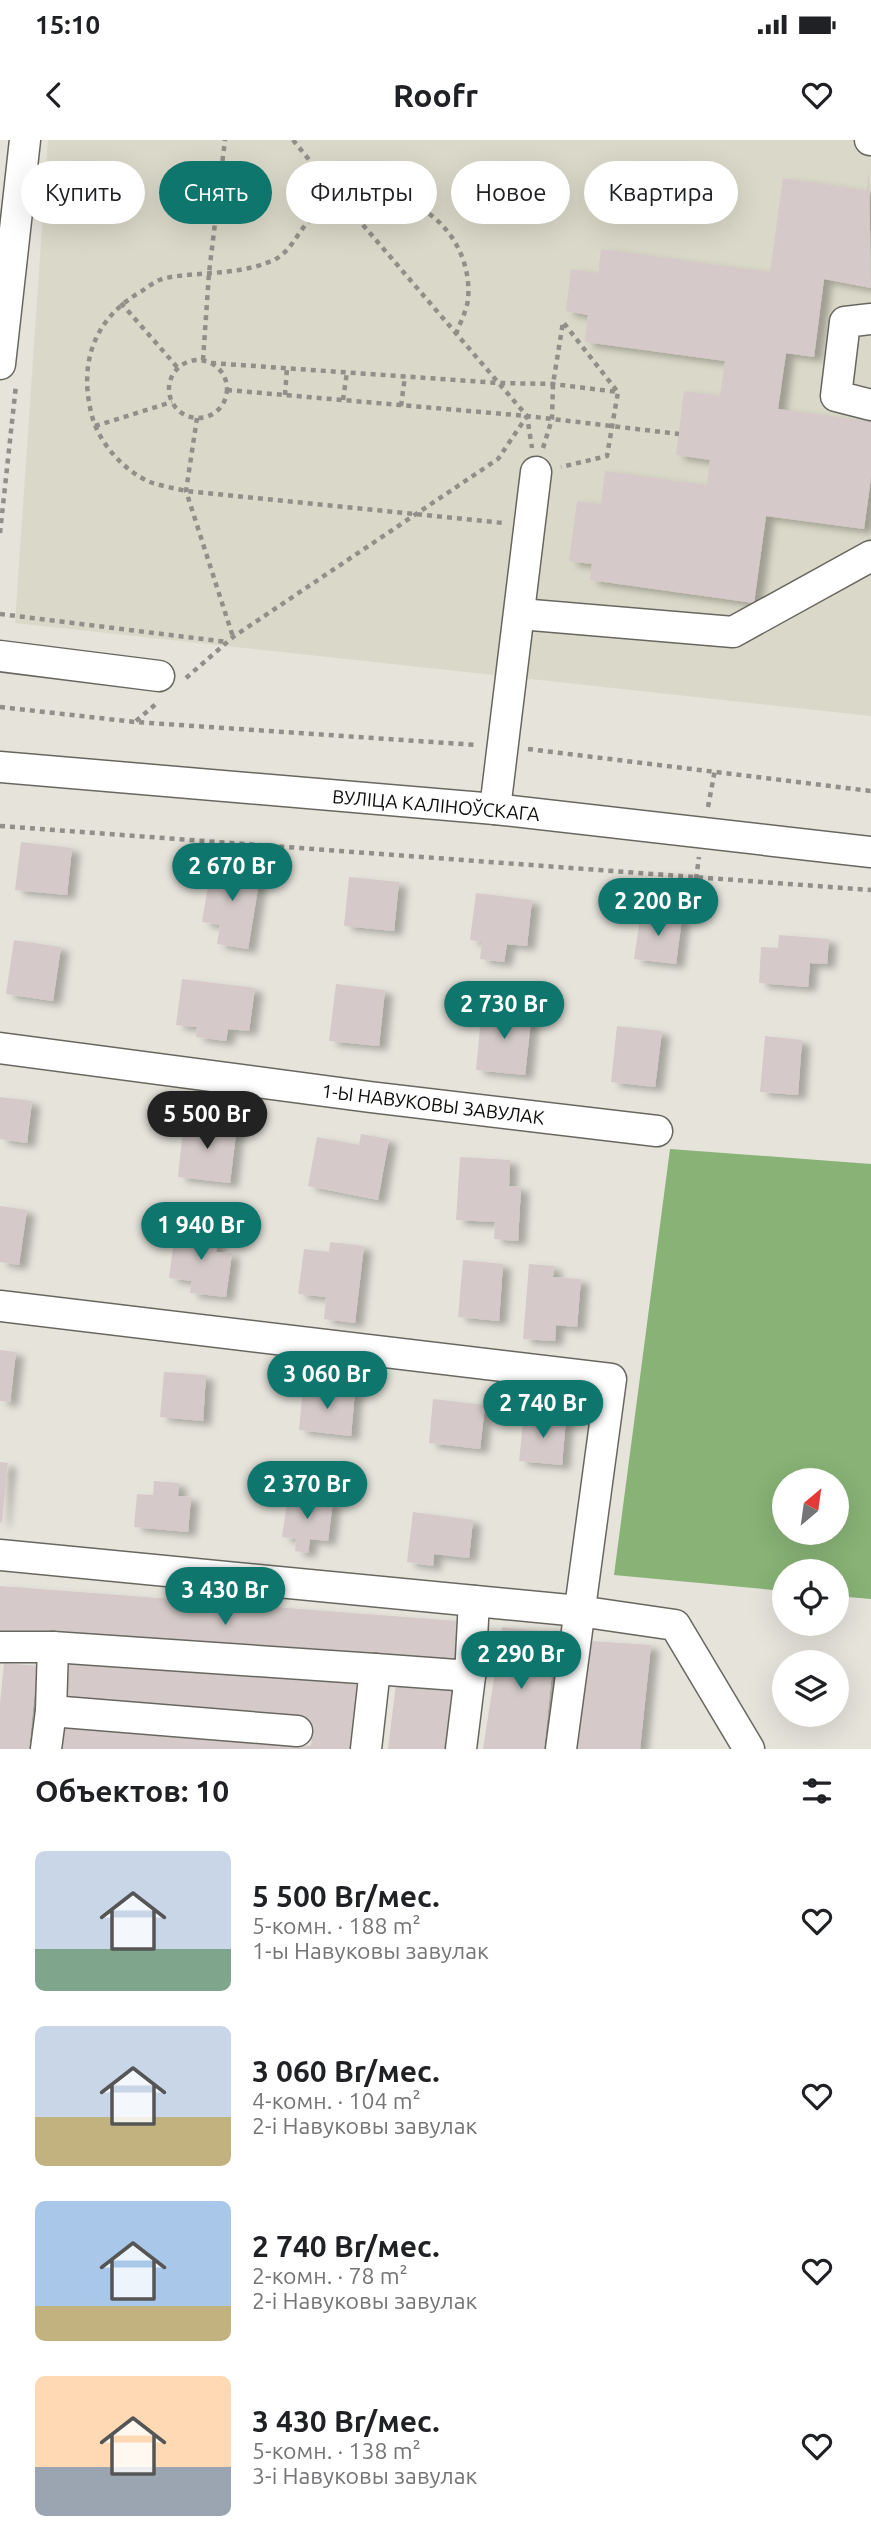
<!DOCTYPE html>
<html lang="ru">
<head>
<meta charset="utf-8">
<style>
  :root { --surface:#fff; --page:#f2f2f2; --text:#202124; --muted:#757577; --accent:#0f766e }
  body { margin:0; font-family:Ubuntu,sans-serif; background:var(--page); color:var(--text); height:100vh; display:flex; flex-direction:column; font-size:26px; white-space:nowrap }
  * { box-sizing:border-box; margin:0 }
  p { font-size:23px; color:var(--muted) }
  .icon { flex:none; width:38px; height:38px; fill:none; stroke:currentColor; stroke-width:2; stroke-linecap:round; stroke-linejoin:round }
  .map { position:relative; height:1609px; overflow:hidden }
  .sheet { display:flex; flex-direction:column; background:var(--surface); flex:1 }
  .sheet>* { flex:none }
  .top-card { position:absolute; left:21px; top:21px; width:830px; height:63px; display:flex; gap:14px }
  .needle { width:46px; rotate:29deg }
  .tools { position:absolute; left:772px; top:1328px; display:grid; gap:14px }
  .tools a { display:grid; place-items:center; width:77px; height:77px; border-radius:50%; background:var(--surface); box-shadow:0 7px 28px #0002; font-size:35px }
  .price { position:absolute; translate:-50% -60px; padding:0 16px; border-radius:24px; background:var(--accent); color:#fff; font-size:23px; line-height:46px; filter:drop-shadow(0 2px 4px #0008) }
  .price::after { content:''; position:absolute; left:50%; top:42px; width:21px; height:16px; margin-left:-10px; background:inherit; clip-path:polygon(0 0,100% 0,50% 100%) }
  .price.on { background:#222; color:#fff }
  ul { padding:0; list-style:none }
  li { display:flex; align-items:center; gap:21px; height:175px; padding:0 35px }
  li span { display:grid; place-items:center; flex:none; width:196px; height:140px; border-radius:10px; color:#555 }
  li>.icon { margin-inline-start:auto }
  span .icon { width:84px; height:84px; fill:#fffc; stroke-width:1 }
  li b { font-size:30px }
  h2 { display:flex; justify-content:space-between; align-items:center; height:84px; padding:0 35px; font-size:30px }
  .tag { padding:0 24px; border-radius:32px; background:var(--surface); box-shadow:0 7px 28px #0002; font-size:24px; line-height:63px }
  .tag.on { background:var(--accent); color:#fff }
  .status { display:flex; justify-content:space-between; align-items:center; height:49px; padding:0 35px; background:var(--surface); direction:ltr }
  .status svg { height:19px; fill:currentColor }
  header { display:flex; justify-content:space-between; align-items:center; height:91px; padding:0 35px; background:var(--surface); font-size:32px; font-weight:700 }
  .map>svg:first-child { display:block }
  .built { fill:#dad8c8 }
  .forest { fill:#88b276; fill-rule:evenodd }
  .building { fill:#d5cac9; filter:url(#shadow) }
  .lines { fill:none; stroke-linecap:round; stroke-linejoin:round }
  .minor-casing { stroke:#68675f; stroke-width:33 }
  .path { stroke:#918f89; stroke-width:4.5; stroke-dasharray:5 5; stroke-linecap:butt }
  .minor { stroke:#fff; stroke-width:30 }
  .labels { text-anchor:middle; stroke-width:5; stroke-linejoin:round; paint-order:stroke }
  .street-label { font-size:19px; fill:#0f0e0c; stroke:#fff }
</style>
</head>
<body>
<div class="status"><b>15:10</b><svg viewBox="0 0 49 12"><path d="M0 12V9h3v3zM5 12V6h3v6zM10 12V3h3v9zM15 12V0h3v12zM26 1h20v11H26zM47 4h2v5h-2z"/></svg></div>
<header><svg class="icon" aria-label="back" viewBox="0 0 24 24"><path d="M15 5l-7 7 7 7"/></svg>Roofr<svg class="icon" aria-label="heart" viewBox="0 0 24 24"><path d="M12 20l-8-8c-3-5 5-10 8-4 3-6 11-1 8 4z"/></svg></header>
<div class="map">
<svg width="871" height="1609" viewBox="0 0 871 1609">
  <defs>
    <filter id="shadow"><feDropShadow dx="8" dy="4.5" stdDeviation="3.5" flood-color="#0004"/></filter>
  </defs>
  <rect width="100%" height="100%" fill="#e5e3da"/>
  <!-- built -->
  <path class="built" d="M48,0H871V576L15,483Z"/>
  <!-- forest -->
  <path class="forest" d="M670,1009L871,1024V1459L837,1456L836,1432H784V1451L614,1435ZM784,1340H836V1393H784Z"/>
  <!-- building -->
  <g class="building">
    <path d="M869,31L871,148L824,139L814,217L786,213L778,269L871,281V337L864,389L766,376L754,463L590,440L592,424L569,421L577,361L601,364L605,331L707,345L710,320L676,315L684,251L720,256L725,221L585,202L588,175L566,171L571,129L598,133L601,109L770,132L783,38L867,50Z"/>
    <path d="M21,702L72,708L67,755L15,750Z"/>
    <path d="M212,721L261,730L248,809L217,804L220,785L202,782Z"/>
    <path d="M349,737L399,742L394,791L344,786Z"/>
    <path d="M476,753L532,760L527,806L507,804L504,822L480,819L482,802L470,800Z"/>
    <path d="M641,772L682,778L676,824L634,819Z"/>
    <path d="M779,795L829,799L827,824L810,823L808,847L759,843L761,807L778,808Z"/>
    <path d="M14,800L61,807L53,861L6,854Z"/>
    <path d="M182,839L255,848L249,891L228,889L226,901L196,897L197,887L176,885Z"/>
    <path d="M336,844L385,850L379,906L329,901Z"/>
    <path d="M482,867L532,871L525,935L476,930Z"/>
    <path d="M617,886L662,891L655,947L611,942Z"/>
    <path d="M765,896L802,900L798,955L760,952Z"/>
    <path d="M0,957L32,961L27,1003L0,999Z"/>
    <path d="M184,979L237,985L230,1043L178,1037Z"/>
    <path d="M361,994L389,999L378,1060L308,1046L317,997L359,1005Z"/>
    <path d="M460,1017L510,1020L509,1046L521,1047L518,1101L494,1099L495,1082L456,1080Z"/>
    <path d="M0,1066L27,1070L19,1125L0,1122Z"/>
    <path d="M194,1086L219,1088L216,1112L232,1113L226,1157L190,1153L192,1141L169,1138L175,1092L193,1095Z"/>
    <path d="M330,1102L364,1106L355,1183L324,1179L326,1157L298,1154L304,1109L329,1112Z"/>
    <path d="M463,1120L503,1124L499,1181L458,1177Z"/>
    <path d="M529,1124L554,1126L553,1137L581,1139L577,1187L556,1185L555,1201L523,1199Z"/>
    <path d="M0,1210L16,1212L10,1262L0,1261Z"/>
    <path d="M164,1232L206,1235L203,1281L160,1277Z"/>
    <path d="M303,1246L355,1251L351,1296L299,1290Z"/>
    <path d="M433,1259L485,1265L480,1309L429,1303Z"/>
    <path d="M524,1274L566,1278L562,1325L519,1321Z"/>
    <path d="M0,1322L8,1323L2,1383L0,1382Z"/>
    <path d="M154,1341L179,1343L178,1356L191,1357L188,1392L134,1387L137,1354L153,1355Z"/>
    <path d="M288,1355L333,1361L328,1401L310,1399L308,1413L295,1411L296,1399L282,1397Z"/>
    <path d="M413,1372L473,1380L469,1418L434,1414L433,1426L407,1422Z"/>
    <path d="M0,1446L458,1481L455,1527L0,1497Z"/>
    <path d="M502,1487L556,1493L544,1609H483Z"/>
    <path d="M591,1501L651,1505L640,1609H576Z"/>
    <path d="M66,1514L365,1539L357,1609H60L64,1586L311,1606L313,1583L60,1558Z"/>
    <path d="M4,1523L37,1526L29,1609H0V1564Z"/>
    <path d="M397,1536L460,1544L452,1609H388Z"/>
  </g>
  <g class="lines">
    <!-- minor casing -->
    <g class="minor-casing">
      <g id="minor">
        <path d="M870,0H871"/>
        <path d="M871,179L845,182L836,256L871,265"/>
        <path d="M0,224L25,0"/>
        <path d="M520,474L733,492L871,416"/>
        <path d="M0,516L159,536"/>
        <path d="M0,627L495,669L871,712"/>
        <path d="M495,669L536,332"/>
        <path d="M0,908L370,957L657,991"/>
        <path d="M0,1166L611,1239L561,1609"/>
        <path d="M0,1415L579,1471L675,1485L749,1609"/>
        <path d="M0,1507H53L375,1529L366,1609"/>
        <path d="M375,1529L470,1536L474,1461"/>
        <path d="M51,1571L297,1591"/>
        <path d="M46,1609L51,1571L53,1507"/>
        <path d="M461,1609L470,1536"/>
      </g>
    </g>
    <!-- path -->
    <g class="path">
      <path d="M293,0L345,64L527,276L532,308"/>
      <path d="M121,163L178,228"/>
      <path d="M456,194C460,183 467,170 468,159C473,105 429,53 372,58C356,60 337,66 322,72C299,82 296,109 274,120C237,136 203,131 165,138C157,140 149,146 142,151C94,178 78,223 92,276C99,303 124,331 150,342C161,346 174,348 186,351L503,383"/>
      <path d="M203,220L209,133L225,0"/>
      <circle cx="198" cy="249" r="29"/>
      <path d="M211,223L499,243L553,244L618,252L607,316L561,327"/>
      <path d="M227,250L527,276L679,294"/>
      <path d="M285,255L287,228"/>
      <path d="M343,260L347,232"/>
      <path d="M401,266L405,236"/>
      <path d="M197,278L186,351L233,497"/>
      <path d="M95,286L172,262"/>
      <path d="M543,308L552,279L553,244L563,182L617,251"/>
      <path d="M0,393L16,245"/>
      <path d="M0,474L227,502"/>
      <path d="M186,538L233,497L498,319L527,276"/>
      <path d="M0,567L135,582L477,605"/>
      <path d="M136,581L156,564"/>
      <path d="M528,609L871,651"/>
      <path d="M708,667L715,630"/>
      <path d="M0,686L871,750"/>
      <path d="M696,739L699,717"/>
    </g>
    <!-- minor -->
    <use href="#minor" class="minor"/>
  </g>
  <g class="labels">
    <!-- street labels -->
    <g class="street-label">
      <text transform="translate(436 665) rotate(5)" y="7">ВУЛІЦА КАЛІНОЎСКАГА</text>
      <text transform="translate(433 964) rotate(7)" y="7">1-Ы НАВУКОВЫ ЗАВУЛАК</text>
    </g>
  </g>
</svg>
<div class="tools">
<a><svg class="needle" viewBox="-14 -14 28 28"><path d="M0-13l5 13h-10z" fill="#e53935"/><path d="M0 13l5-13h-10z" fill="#757577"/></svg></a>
<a><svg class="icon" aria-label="locate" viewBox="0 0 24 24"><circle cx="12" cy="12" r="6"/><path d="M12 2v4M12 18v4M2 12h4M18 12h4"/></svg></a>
<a><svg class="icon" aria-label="layers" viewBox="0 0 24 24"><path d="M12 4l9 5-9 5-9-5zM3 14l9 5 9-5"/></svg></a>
</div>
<b class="price" style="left:232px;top:763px">2 670 Br</b>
<b class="price" style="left:658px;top:798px">2 200 Br</b>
<b class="price" style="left:504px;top:901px">2 730 Br</b>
<b class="price on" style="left:207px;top:1011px">5 500 Br</b>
<b class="price" style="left:201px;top:1122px">1 940 Br</b>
<b class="price" style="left:327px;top:1271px">3 060 Br</b>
<b class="price" style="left:543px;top:1300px">2 740 Br</b>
<b class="price" style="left:307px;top:1381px">2 370 Br</b>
<b class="price" style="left:225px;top:1487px">3 430 Br</b>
<b class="price" style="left:521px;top:1551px">2 290 Br</b>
<div class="top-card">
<a class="tag">Купить</a>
<a class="tag on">Снять</a>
<a class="tag">Фильтры</a>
<a class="tag">Новое</a>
<a class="tag">Квартира</a>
</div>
</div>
<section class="sheet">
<h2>Объектов: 10<svg class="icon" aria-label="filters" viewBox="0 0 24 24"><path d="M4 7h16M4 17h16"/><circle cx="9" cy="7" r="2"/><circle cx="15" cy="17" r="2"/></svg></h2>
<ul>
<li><span style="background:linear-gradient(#c9d6e8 70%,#7fa58c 0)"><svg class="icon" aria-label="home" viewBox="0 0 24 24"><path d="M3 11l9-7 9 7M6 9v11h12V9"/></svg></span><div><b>5 500 Br/мес.</b><p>5-комн. · 188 m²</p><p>1-ы Навуковы завулак</p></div><svg class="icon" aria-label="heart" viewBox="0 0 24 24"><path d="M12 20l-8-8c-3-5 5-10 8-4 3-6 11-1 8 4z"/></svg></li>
<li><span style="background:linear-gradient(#c9d6e8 65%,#c2b280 0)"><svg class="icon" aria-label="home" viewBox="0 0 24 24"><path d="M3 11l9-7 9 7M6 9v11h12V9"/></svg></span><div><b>3 060 Br/мес.</b><p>4-комн. · 104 m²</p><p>2-і Навуковы завулак</p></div><svg class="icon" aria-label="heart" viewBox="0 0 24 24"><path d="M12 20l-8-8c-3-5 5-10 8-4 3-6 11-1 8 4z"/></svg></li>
<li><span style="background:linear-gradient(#a9c7e8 75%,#c2b280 0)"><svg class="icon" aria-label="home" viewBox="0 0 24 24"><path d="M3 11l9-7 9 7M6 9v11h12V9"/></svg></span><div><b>2 740 Br/мес.</b><p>2-комн. · 78 m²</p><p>2-і Навуковы завулак</p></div><svg class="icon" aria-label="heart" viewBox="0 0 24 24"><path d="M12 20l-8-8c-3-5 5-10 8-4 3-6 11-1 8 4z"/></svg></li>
<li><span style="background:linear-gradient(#ffd9b3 65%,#9aa5b1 0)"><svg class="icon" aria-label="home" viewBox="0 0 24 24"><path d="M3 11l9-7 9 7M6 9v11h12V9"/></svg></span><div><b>3 430 Br/мес.</b><p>5-комн. · 138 m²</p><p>3-і Навуковы завулак</p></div><svg class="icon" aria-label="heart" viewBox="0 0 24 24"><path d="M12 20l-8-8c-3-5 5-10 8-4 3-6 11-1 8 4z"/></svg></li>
</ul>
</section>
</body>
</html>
